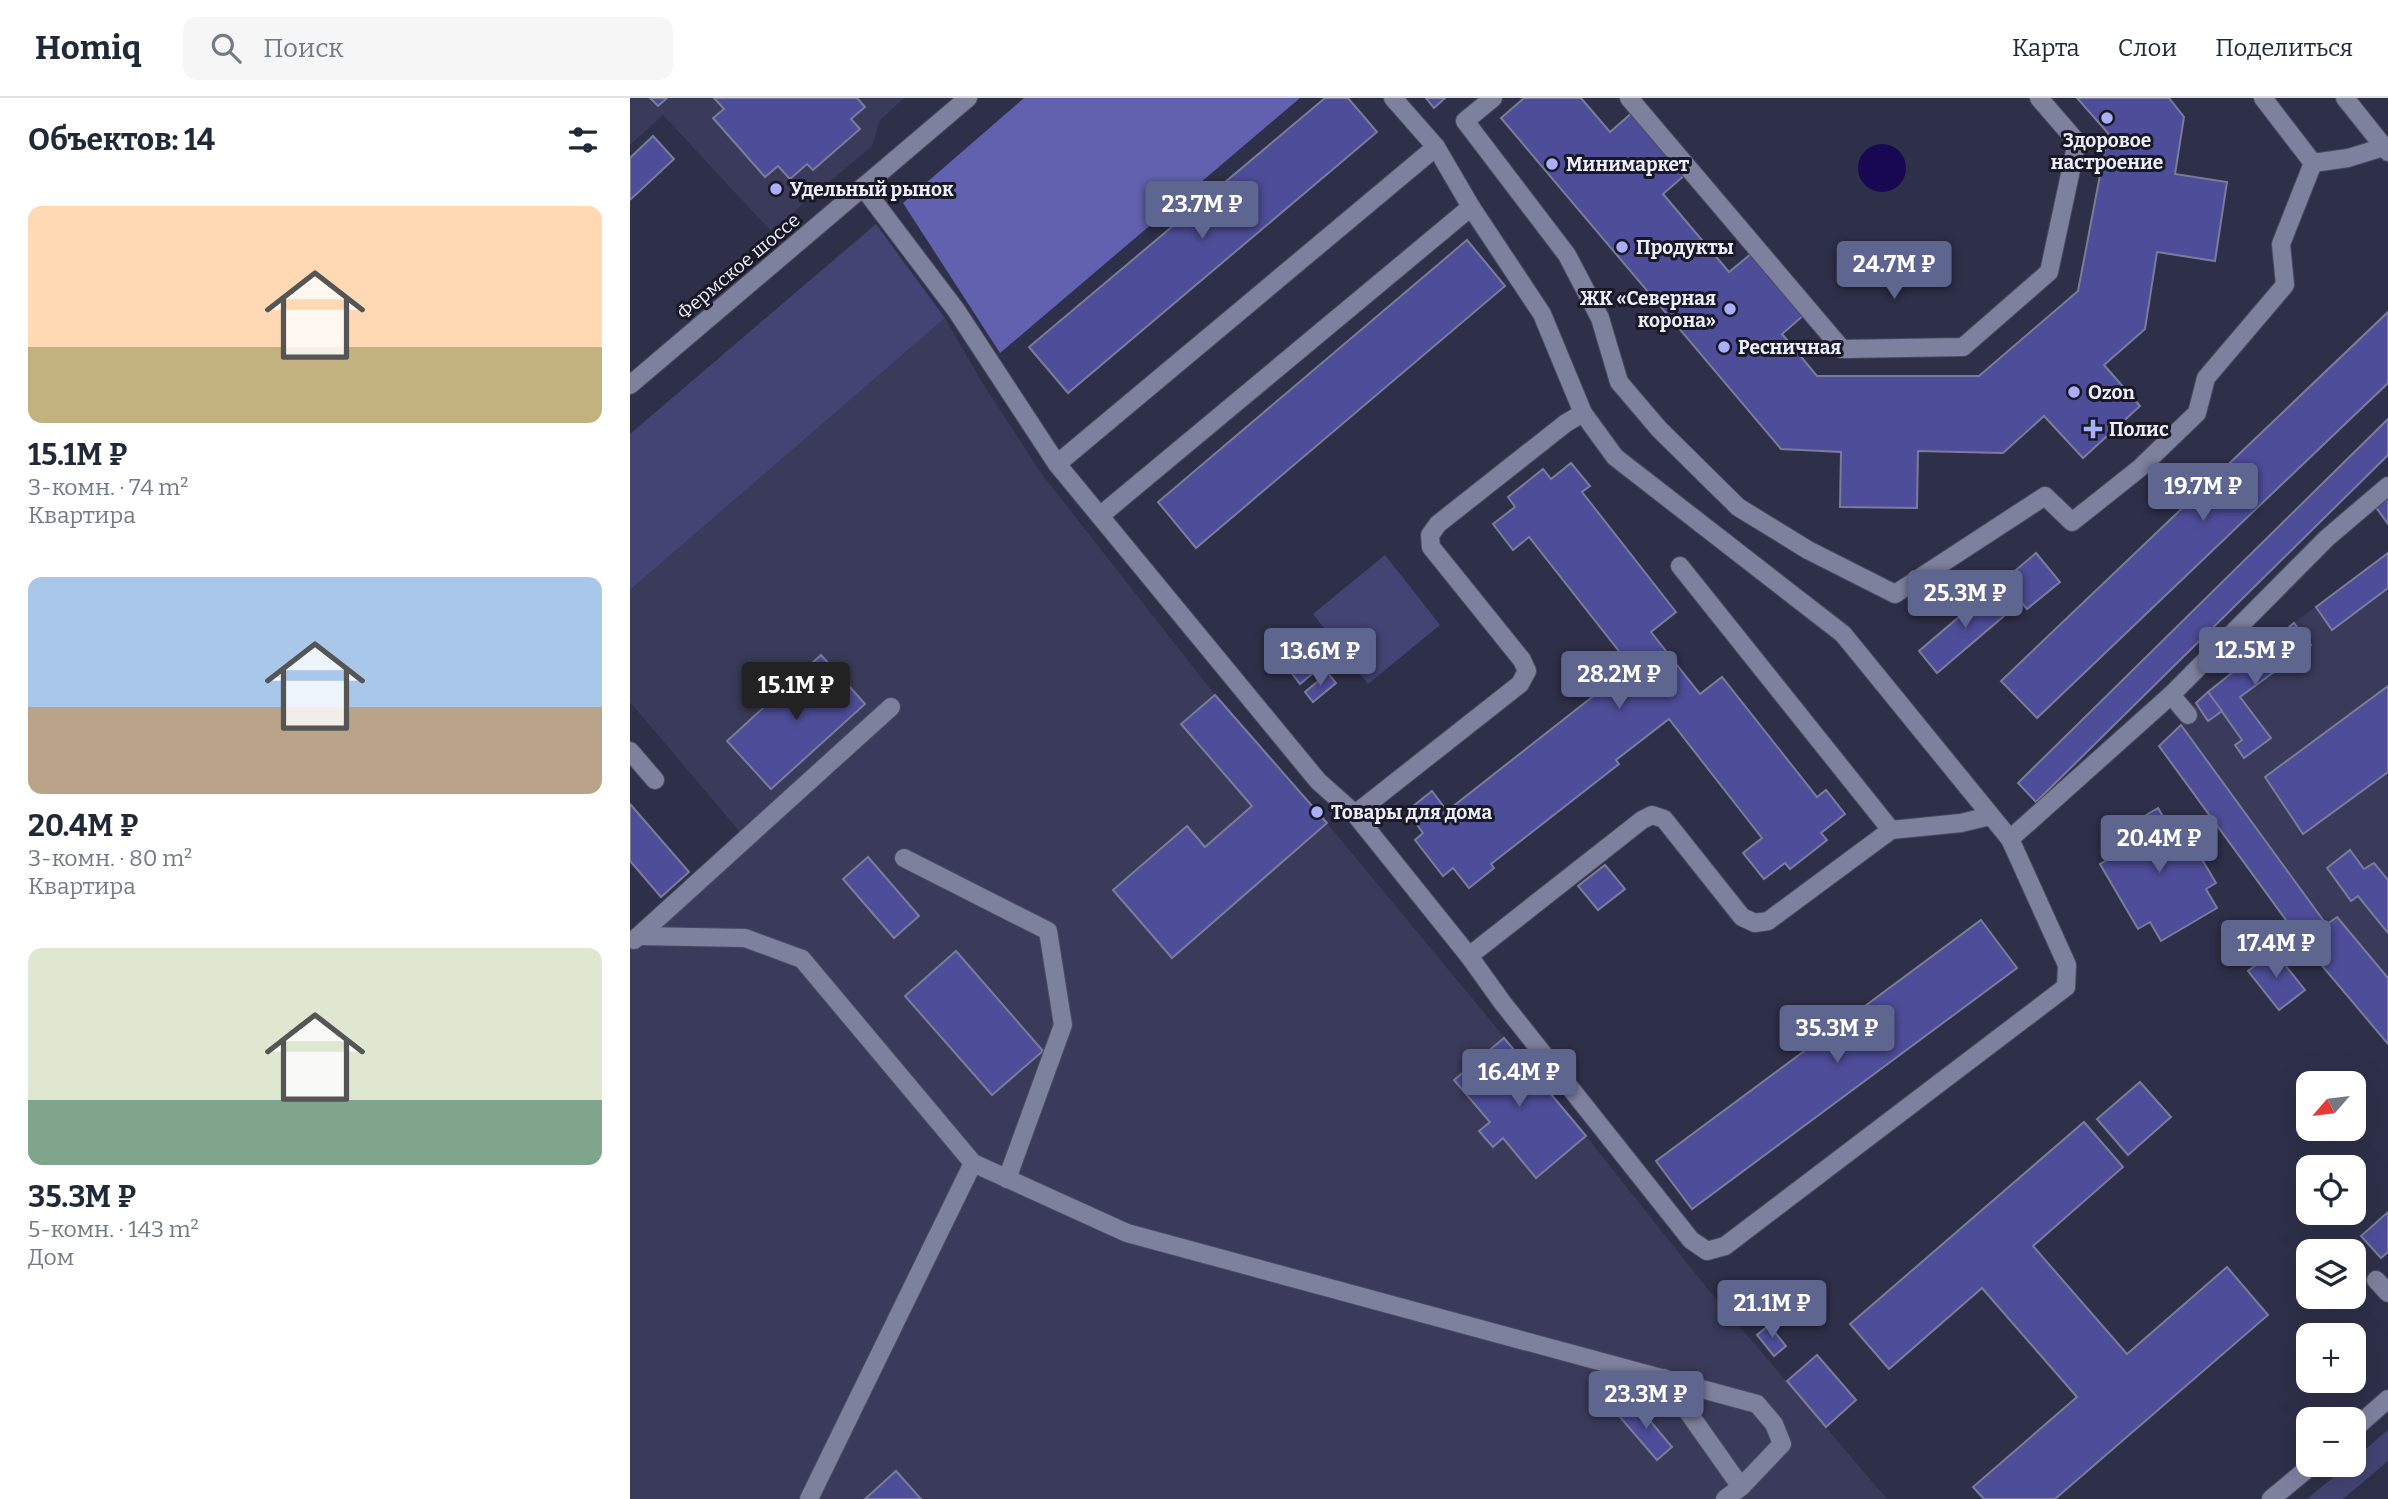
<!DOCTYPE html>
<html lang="ru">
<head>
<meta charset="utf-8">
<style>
  :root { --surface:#fff; --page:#f6f6f7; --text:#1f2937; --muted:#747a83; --line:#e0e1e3; --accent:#5e658f }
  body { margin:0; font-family:Bitter,serif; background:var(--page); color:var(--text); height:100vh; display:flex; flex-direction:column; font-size:26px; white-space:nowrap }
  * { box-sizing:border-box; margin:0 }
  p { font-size:23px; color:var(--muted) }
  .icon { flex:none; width:38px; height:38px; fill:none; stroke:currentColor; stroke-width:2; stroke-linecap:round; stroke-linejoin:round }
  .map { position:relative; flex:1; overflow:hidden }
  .details { display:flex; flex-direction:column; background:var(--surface); width:630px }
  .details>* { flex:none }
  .needle { width:46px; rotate:242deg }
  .fabs { position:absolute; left:1666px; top:973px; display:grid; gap:14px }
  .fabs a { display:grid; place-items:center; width:70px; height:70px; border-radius:14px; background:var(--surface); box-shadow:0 7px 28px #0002; font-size:35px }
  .price { position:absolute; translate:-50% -60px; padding:0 16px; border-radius:7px; background:var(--accent); color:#fff; font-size:23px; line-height:46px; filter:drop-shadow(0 2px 4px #0008) }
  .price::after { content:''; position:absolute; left:50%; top:42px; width:21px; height:16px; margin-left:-10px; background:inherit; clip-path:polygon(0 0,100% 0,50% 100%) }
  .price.active { background:#222; color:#fff }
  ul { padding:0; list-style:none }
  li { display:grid; align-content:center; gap:14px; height:371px; padding:0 28px }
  li span { display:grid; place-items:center; height:217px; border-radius:14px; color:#555 }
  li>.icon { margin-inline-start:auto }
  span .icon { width:126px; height:126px; fill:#fffc; stroke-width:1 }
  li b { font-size:30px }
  h2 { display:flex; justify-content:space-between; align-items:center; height:84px; padding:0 28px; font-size:30px }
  header { display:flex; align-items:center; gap:42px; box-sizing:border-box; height:98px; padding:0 35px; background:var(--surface); border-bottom:2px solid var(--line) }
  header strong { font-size:33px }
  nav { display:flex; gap:38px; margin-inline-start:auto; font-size:24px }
  .search { width:490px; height:63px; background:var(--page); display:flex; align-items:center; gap:18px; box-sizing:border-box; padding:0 24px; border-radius:14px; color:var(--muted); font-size:26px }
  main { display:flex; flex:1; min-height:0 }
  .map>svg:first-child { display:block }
  .built { fill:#3a3b5a }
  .green { fill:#434473 }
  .forest { fill:#6161af }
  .water { fill:#180851 }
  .building { fill:#4e4d99; stroke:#7a7c9a; stroke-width:2 }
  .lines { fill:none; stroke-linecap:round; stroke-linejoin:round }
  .minor-casing { stroke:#4a4b60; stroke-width:20 }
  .minor { stroke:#7e819e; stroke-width:18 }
  .poi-dot { fill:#abaffb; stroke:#181925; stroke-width:2.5 }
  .labels { text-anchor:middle; stroke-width:6; stroke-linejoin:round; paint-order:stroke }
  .poi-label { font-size:19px; font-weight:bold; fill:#eceefe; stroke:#181925; text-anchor:start }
  .street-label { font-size:19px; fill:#eceefe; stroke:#181925 }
</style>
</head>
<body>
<header>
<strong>Homiq</strong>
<div class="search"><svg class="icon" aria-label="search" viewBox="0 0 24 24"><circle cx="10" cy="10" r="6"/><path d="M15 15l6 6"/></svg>Поиск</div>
<nav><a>Карта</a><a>Слои</a><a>Поделиться</a></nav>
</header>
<main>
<section class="details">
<h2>Объектов: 14<svg class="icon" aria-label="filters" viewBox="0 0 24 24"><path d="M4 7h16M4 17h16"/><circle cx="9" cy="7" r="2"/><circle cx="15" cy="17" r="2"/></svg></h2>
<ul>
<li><span style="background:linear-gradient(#ffd9b3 65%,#c2b280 0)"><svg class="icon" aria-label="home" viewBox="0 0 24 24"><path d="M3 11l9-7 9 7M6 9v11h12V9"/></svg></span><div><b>15.1M ₽</b><p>3-комн. · 74 m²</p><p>Квартира</p></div></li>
<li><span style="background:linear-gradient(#a9c7e8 60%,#b9a48a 0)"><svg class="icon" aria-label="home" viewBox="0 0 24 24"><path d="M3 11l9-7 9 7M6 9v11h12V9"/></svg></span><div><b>20.4M ₽</b><p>3-комн. · 80 m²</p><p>Квартира</p></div></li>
<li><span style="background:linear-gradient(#dfe7d0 70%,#7fa58c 0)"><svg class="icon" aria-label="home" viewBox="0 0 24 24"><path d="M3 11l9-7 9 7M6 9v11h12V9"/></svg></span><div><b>35.3M ₽</b><p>5-комн. · 143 m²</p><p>Дом</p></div></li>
</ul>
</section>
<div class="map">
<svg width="1758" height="1401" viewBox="0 0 1758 1401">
  <rect width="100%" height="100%" fill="#2e3049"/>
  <!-- built -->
  <g class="built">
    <path d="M0,0H274L250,22L242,48L141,133L33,17L0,47Z"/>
    <path d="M315,220L350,281L411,375L585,597L697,725L956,1038L1076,1189L1257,1401H0V846L116,741L0,604V492Z"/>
    <path d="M1758,455V946L1672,844L1529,648L1551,627L1566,605L1664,525Z"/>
  </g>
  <!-- green -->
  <g class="green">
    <path d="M246,126L315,220L0,492V336Z"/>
    <path d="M755,457L810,527L738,586L683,516Z"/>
    <path d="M1758,1332V1363L1713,1401H1677L1718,1367H1724V1361Z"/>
  </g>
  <!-- forest -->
  <path class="forest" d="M394,0H670L370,255L273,105Z"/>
  <!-- water -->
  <circle class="water" cx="1252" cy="70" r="24"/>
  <!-- building -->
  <g class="building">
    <path d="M20,0H37L28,8Z"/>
    <path d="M84,0H227L235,9L221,21L230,31L183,72L177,66L160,81L148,68L135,79L83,20L94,11Z"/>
    <path d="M695,0H718L747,34L438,295L399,249Z"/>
    <path d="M796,0H815L804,10Z"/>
    <path d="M894,0H951L980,34L1003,14L1056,76L1033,96L1099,174L1122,155L1174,217L1152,236L1187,278H1349L1448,193L1478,35L1447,0H1539L1554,19L1545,76L1597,84L1585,163L1527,154L1515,231L1474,267L1510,308L1453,360L1414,318L1373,355L1288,353L1287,410L1210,409L1211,354L1151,351L871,20Z"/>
    <path d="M23,38L44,61L0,102V60Z"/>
    <path d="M837,142L875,188L566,450L528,404Z"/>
    <path d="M1758,214V285L1407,620L1371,583Z"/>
    <path d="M1758,321V357L1406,704L1388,685Z"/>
    <path d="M941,365L960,388L952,394L1046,514L1021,534L1070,596L1092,579L1187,699L1196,692L1215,716L1191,735L1197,742L1160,771L1155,765L1134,781L1113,755L1132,740L1039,621L986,662L989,666L861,766L864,770L839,790L823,770L813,778L785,742L793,735L777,713L802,693L817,713L994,574L985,562L992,557L899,439L883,452L863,426L885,409L878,399L913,371L921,381Z"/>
    <path d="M1758,398V426L1745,408Z"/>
    <path d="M1406,455L1430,484L1397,511L1373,483Z"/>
    <path d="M1758,455V490L1702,532L1686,509Z"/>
    <path d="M1363,490L1381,512L1307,575L1289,553Z"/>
    <path d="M1664,525L1681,547L1610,599L1641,640L1614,660L1605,647L1612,642L1578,594Z"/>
    <path d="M667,534L677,546L651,568L641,556Z"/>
    <path d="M685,553L695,565L670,586L660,573Z"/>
    <path d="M191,557L235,606L141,691L97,643Z"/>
    <path d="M698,575L706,585L683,604L675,594Z"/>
    <path d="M1758,588V674L1673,736L1635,679Z"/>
    <path d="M1578,594L1592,613L1578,623L1566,605Z"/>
    <path d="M585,597L697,725L542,860L483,792L557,728L575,749L622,708L551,626Z"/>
    <path d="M1551,627L1696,826L1672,844L1529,648Z"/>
    <path d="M0,706L59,774L31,799L0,763Z"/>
    <path d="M1528,710L1538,727L1548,721L1586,785L1576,791L1587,810L1531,843L1520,824L1508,831L1470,766L1482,759L1472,743Z"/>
    <path d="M1720,752L1734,771L1744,765L1758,782V835L1728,798L1721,803L1697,770Z"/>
    <path d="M238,759L289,818L264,840L213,781Z"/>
    <path d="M975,767L995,791L968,812L948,788Z"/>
    <path d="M1707,819L1758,880V946L1672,844Z"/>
    <path d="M1351,822L1387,870L1062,1111L1026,1063Z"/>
    <path d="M326,853L413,953L362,997L275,898Z"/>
    <path d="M1644,853L1675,892L1649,912L1618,873Z"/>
    <path d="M874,940L956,1038L906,1080L873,1040L863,1049L849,1033L860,1024L824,982Z"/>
    <path d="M1510,984L1541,1019L1498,1057L1467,1021Z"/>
    <path d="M1454,1024L1493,1069L1403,1148L1497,1256L1597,1169L1638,1217L1425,1401H1354L1343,1389L1447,1299L1352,1190L1259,1271L1220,1226Z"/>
    <path d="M1758,1114V1154L1751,1160L1731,1138Z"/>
    <path d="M1139,1227L1156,1248L1144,1258L1127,1237Z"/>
    <path d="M1187,1257L1226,1302L1196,1329L1157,1283Z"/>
    <path d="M1005,1305L1042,1349L1027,1362L989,1318Z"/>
    <path d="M266,1373L291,1401H235Z"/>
  </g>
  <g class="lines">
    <!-- minor casing -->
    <g class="minor-casing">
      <g id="minor">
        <path d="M763,0L806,49L841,109L912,216L953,315L985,359L1213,536L1380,741L1437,867L1436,889L1095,1148L1077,1153L1061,1142L872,904L839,858"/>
        <path d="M863,0L835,23L937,157L970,220L989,284L1029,331L1108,409L1178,452L1265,496L1415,398L1442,424L1510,370L1567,315L1576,280L1655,187L1651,146L1683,65L1633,0"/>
        <path d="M999,0L1212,251L1333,249L1419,174L1447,44L1409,0"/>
        <path d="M1715,0L1758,54"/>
        <path d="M1683,65L1718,60L1754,49"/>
        <path d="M233,89L326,212L427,366L688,683L725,716"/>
        <path d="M0,287L338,0"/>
        <path d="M953,315L936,325L808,426L800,437L801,449L892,562L897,573L890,586L725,716L839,858L1012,722L1022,717L1034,721L1112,819L1125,825L1138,823L1261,732L1331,725L1360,718"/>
        <path d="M427,366L806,49"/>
        <path d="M471,417L841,109"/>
        <path d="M1050,468L1261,732"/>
        <path d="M1541,597L1558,617"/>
        <path d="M0,653L25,682"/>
        <path d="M1380,741L1541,597L1697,440L1758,388"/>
        <path d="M274,760L418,833L433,927L377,1081"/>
        <path d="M9,838L115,840L172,861L343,1065L497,1135L1127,1306L1144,1326L1152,1346L1111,1389L1095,1401"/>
        <path d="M4,842L261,609"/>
        <path d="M1746,1182L1758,1195"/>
        <path d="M1034,1280L1111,1389"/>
        <path d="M1724,1331L1758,1301"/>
        <path d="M179,1401L343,1065"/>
        <path d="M1641,1401L1682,1367"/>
      </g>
    </g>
    <!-- minor -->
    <use href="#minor" class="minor"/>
  </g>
  <!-- markers -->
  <g class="poi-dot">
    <circle cx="1477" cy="20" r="7"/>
    <circle cx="922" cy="66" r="7"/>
    <circle cx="146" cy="91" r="7"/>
    <circle cx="992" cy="149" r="7"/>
    <circle cx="1100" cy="211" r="7"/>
    <circle cx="1094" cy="249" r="7"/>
    <circle cx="1444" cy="294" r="7"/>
    <path d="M1459.5 320.5h7v7h7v7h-7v7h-7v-7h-7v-7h7z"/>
    <circle cx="687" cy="714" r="7"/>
  </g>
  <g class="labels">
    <!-- poi labels -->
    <g class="poi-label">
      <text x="1477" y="49" text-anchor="middle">Здоровое<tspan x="1477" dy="22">настроение</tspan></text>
      <text x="936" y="73">Минимаркет</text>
      <text x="160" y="98">Удельный рынок</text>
      <text x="1006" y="156">Продукты</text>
      <text x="1086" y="207" text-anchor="end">ЖК «Северная<tspan x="1086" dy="22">корона»</tspan></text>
      <text x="1108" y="256">Ресничная</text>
      <text x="1458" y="301">Ozon</text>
      <text x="1479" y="338">Полис</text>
      <text x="701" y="721">Товары для дома</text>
    </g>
    <!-- street labels -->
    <g class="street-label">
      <text transform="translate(108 168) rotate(-40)" y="7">Фермское шоссе</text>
    </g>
  </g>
</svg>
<div class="fabs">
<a><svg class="needle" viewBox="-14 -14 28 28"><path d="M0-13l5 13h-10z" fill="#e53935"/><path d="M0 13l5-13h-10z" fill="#747a83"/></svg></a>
<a><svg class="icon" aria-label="locate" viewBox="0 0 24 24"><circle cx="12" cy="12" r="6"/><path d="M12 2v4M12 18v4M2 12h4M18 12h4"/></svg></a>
<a><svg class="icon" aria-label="layers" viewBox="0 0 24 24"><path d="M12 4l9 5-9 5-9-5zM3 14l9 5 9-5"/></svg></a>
<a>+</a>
<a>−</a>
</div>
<b class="price" style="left:572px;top:143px">23.7M ₽</b>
<b class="price" style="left:1264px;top:203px">24.7M ₽</b>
<b class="price" style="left:1573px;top:425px">19.7M ₽</b>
<b class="price" style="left:1335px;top:532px">25.3M ₽</b>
<b class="price" style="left:1625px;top:589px">12.5M ₽</b>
<b class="price" style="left:690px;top:590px">13.6M ₽</b>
<b class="price" style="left:989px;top:613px">28.2M ₽</b>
<b class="price active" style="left:166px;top:624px">15.1M ₽</b>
<b class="price" style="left:1529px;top:777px">20.4M ₽</b>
<b class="price" style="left:1646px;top:882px">17.4M ₽</b>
<b class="price" style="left:1207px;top:967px">35.3M ₽</b>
<b class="price" style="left:889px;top:1011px">16.4M ₽</b>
<b class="price" style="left:1142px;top:1242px">21.1M ₽</b>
<b class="price" style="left:1016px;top:1333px">23.3M ₽</b>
</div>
</main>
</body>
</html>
